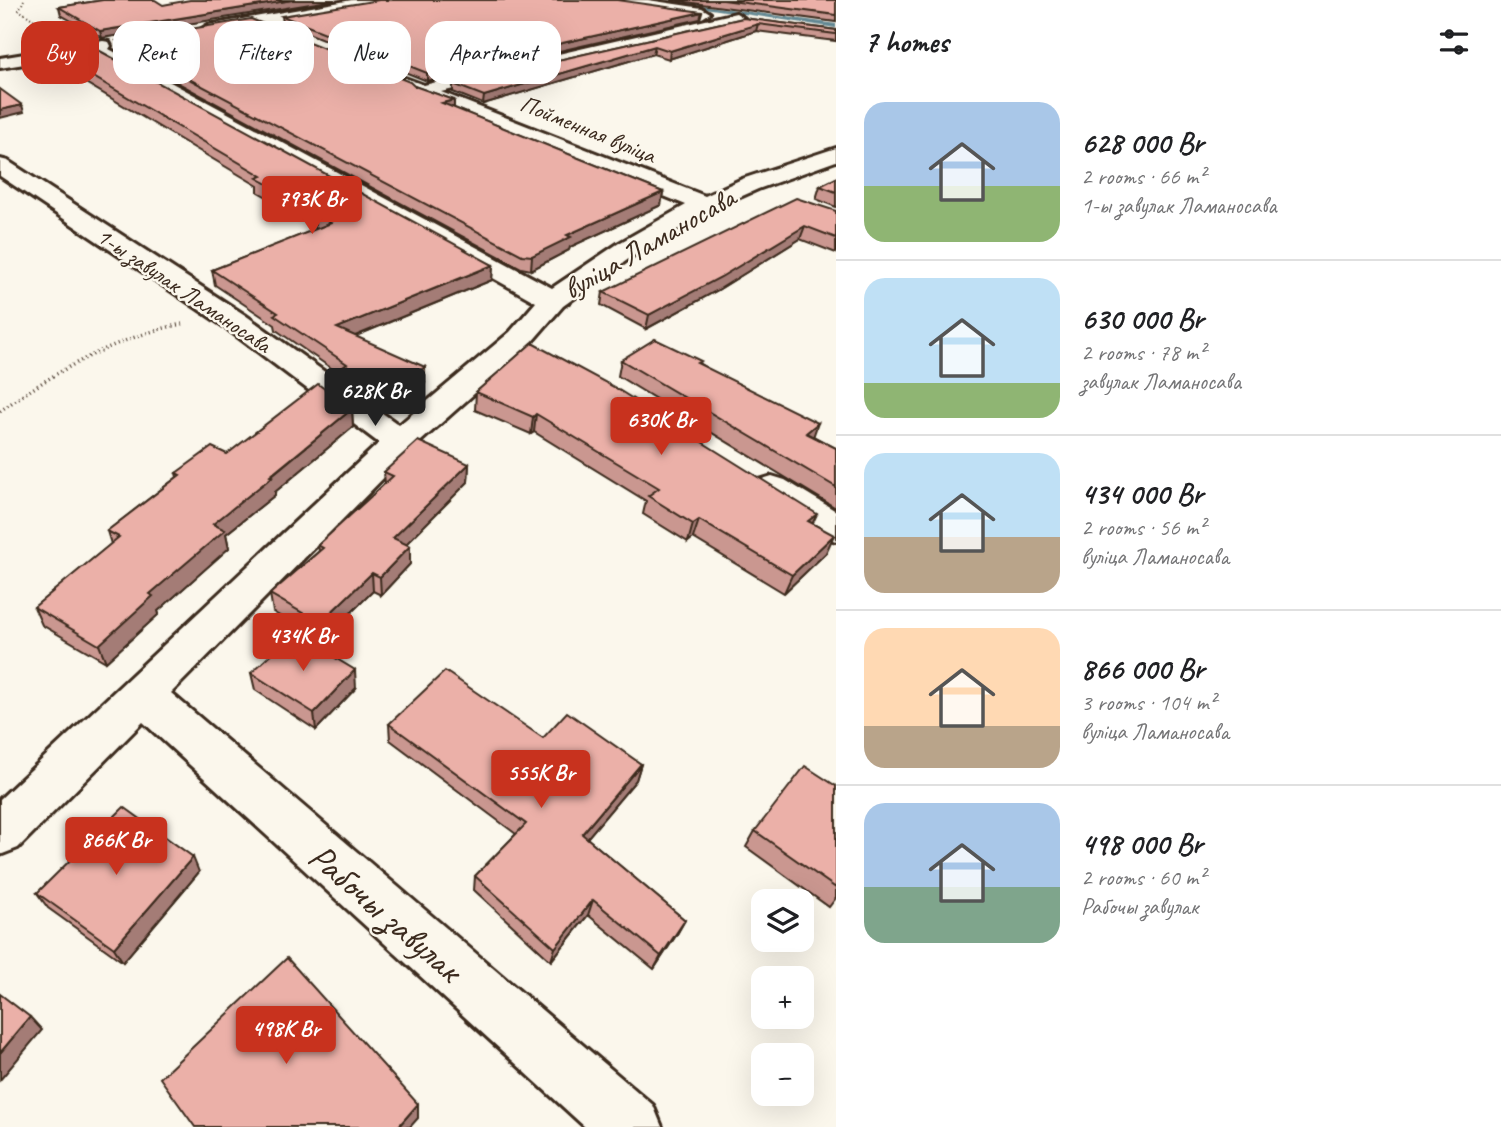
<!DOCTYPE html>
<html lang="en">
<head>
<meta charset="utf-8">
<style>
  :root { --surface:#fff; --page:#f2f2f2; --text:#202124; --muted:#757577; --line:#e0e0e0; --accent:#c8321e }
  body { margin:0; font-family:Caveat,sans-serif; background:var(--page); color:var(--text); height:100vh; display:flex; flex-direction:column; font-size:26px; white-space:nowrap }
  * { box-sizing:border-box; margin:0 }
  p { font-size:23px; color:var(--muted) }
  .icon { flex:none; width:38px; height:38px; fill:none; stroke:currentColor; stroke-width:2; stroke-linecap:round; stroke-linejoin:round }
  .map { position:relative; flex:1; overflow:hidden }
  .panel { display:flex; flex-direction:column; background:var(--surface); width:665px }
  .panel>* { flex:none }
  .guide { position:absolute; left:21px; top:21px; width:665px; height:63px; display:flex; gap:14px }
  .tools { position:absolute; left:751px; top:889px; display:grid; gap:14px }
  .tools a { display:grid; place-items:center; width:63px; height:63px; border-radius:14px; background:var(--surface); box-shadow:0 7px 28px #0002; font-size:35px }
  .price { position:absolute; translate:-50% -60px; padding:0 16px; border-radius:7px; background:var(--accent); color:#fff; font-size:23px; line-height:46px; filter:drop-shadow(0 2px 4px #0008) }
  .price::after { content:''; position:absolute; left:50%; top:42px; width:21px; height:16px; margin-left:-10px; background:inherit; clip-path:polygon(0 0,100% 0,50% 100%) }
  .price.active { background:#222; color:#fff }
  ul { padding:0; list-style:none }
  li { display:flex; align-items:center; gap:21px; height:175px; padding:0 28px }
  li+li { border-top:2px solid var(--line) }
  li span { display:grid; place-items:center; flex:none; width:196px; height:140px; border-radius:21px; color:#555 }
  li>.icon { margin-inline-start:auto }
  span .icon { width:84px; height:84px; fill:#fffc; stroke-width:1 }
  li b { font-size:30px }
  h2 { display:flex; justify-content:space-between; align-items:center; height:84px; padding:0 28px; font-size:30px }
  .pill { padding:0 24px; border-radius:21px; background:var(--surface); box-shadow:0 7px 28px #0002; font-size:24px; line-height:63px }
  .pill.active { background:var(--accent); color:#fff }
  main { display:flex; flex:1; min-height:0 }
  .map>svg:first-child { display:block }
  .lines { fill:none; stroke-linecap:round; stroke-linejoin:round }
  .stream { fill:#648893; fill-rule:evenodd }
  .minor-casing { stroke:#3b2a1e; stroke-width:6 }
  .path-far1 { stroke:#3b2a1e; stroke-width:2; stroke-dasharray:1 2.5; stroke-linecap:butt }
  .path { stroke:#3b2a1e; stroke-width:3.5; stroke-dasharray:1 3.5; stroke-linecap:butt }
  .minor { fill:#fbf7ec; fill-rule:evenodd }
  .wall { fill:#ca9790; stroke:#3b2a1e; stroke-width:2 }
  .shaded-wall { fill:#a47b76; stroke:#3b2a1e; stroke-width:2 }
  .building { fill:#ebb0a8; stroke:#3b2a1e; stroke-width:2 }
  .labels { text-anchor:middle; stroke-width:5; stroke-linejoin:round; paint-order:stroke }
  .far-street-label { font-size:24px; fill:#3b2a1e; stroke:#fbf7ec }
  .street-label { font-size:30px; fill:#3b2a1e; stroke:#fbf7ec }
  .near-street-label { font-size:37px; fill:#3b2a1e; stroke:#fbf7ec }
</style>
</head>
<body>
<main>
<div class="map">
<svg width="836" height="1127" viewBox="0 0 836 1127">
  <rect width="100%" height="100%" fill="#fbf7ec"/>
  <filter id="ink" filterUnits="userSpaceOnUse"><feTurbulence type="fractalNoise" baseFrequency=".0143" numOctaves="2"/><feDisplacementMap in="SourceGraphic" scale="14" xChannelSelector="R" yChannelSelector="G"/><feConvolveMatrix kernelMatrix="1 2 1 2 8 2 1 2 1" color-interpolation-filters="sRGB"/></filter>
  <g filter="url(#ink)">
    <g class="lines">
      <!-- stream -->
      <path class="stream" d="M653,0H665L836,24V28Z"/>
      <!-- minor casing -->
      <g class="minor-casing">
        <g id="minor">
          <path d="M352,0H386L378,5L208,35L200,30L208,25Z"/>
          <path d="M610,0H648L702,8L710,13L702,18L618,5Z"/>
          <path d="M736,13L744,18L742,21L441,92L705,196L742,179L836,148V161L758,189L713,209L637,253L563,306L530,344L412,449L171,693L653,1105L662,1127H585L143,722L18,848L0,855V799L379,443L225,327L0,176V159L8,161L245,315L399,425L510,332L536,302L91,53L0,68V58L103,41L109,42L111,46L109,49L552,288L619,243L686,205L414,95L396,84L405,78L424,85Z"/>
          <path d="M772,476L785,480L836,511V541L823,537L759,496L754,488L759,480Z"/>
        </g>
      </g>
      <!-- path-far1 -->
      <path class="path-far1" d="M24,0L19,10L45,27"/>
      <!-- path -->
      <path class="path" d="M0,411C56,371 114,338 182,324"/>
      <!-- minor -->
      <use href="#minor" class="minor"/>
    </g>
    <!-- wall -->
    <g class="wall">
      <path d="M103,0L102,38L61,15L59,7Z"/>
      <path d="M671,0H836V22Z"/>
      <path d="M282,16L700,19L427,81L283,23Z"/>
      <path d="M743,18L836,30V41L756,31L669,59L653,54L483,104L453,92V84Z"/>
      <path d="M117,41L414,86L454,100V108L663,192L661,205L570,247L569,250L531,270L521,268L119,51Z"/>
      <path d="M51,52L493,265L492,280L356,336L425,382L389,408L380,404L377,406L344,383V377L276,330L275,325L215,285L212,270L317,229L315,228V224L258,192V186L54,64Z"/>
      <path d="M836,178V207L816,199L820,186Z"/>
      <path d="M836,211V253L800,239L718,290L646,329L601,305L603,292Z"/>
      <path d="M532,343L813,523L826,553L784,593L693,538L688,542L643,514L646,501L534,432L531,434L475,410L476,392Z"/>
      <path d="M621,360L700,364L813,436L836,448V508L618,376Z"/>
      <path d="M352,409L353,427L275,492V495L226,534L229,548L158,611L159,614L106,662L42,625L34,607L111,544L107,531L177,477L176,473Z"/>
      <path d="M469,464L468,482L406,544L410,564L381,595L373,591L322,641L273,612L270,594L319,551L318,545L385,484L384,472Z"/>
      <path d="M251,673L356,688L316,730L255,690Z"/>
      <path d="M389,724L543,738L641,764L636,780L587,838L685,920L677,934L654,969L588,915L551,961L474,890L475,876L516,834L390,740Z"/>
      <path d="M836,786V898L829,907L746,847L755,831Z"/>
      <path d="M199,872L123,962L48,908L37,893Z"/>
    </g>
    <!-- shaded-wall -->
    <g class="shaded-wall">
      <path d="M292,0H335L102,38L100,31Z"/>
      <path d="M702,12L700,19L427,81V73Z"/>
      <path d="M758,24L756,31L669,59L670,51Z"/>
      <path d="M655,46L653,54L483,104L484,96Z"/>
      <path d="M454,100V112L442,103Z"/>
      <path d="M22,105L24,112L0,118V110Z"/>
      <path d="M663,192L661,205L570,247L569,250L531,270L532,256L567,235Z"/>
      <path d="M805,226L800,239L718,290L646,329L649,315Z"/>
      <path d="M493,265L492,280L338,343L337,328Z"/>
      <path d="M425,367V382L389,408V392Z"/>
      <path d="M379,388L380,404L377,406L376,390Z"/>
      <path d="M352,409L353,427L275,492V495L226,534L229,548L158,611L159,614L106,662L99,645L150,594L213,524Z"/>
      <path d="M536,414L534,432L531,434L533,417Z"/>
      <path d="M818,423L812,440L806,433Z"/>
      <path d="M469,464L468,482L394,556L393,538Z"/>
      <path d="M817,514L809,531L808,521Z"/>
      <path d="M699,520L693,538L688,542L693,524Z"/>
      <path d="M834,535L826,553L784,593L792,575Z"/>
      <path d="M410,546V564L381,595L380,577Z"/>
      <path d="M372,573L373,591L322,641L320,623Z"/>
      <path d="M355,670L356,688L316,730L314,713Z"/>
      <path d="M641,764L636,780L578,849L582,834Z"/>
      <path d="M193,857L199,872L123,962L114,948Z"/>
      <path d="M593,900L588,915L551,961L555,948Z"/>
      <path d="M685,920L677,934L654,969L661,956Z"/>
      <path d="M30,1017L42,1030L0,1080V1053Z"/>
      <path d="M418,1104V1118L410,1127H398Z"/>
    </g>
    <!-- building -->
    <g class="building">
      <path d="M103,0H155L163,5L190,0H292L100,31L59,7Z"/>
      <path d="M379,0H617L702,12L427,73L282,16Z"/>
      <path d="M723,0H836V15Z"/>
      <path d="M743,18L836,30V34L758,24L670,51L655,46L484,96L453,84Z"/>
      <path d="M251,19L410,82L414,86L454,100L442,103L663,192L567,235L571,237L532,256L522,255L117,41Z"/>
      <path d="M89,45L493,265L337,328L425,367L389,392L379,388L376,390L343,367L347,364L274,315L278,313L212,270L331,223L314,213L318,212L257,178L262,176L51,52Z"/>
      <path d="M0,89L22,105L0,110Z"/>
      <path d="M836,178V192L820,186Z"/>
      <path d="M796,198L836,211V238L805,226L721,277L649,315L603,292Z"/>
      <path d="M655,339L701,361L697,363L818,423L806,433L836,448V487L621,360Z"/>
      <path d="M532,343L614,387L817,514L808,521L834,535L792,575L699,520L693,524L648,496L659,488L536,414L533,417L476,392Z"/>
      <path d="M318,384L352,409L270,476L272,477L213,524L225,530L150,594L153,596L99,645L34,607L119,537L107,531L180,475L176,473L212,447L227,454Z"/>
      <path d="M418,441L469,464L393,538L410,546L380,577L372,573L320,623L270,594L323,548L318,545L393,476L384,472Z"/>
      <path d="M294,633L355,670L314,713L251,673Z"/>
      <path d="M445,671L543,738L567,712L641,764L582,834L685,920L661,956L593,900L555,948L475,876L526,824L389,724Z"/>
      <path d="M805,766L836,786V888L755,831Z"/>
      <path d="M124,807L193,857L114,948L37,893Z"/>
      <path d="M287,958L418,1104L398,1127H195L160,1078Z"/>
      <path d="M0,994L30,1017L0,1053Z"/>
    </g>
  </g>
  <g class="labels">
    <!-- far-street labels -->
    <g class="far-street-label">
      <text transform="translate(588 129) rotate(22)" y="8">Пойменная вуліца</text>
      <text transform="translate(184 290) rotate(34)" y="8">1-ы завулак Ламаносава</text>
    </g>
    <!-- street labels -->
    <g class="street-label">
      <text transform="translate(649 243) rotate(-30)" y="10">вуліца Ламаносава</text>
    </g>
    <!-- near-street labels -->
    <g class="near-street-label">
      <text transform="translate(386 912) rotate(41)" y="13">Рабочы завулак</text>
    </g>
  </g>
</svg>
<div class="tools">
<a><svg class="icon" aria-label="layers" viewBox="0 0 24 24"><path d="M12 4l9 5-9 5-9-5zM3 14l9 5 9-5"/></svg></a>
<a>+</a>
<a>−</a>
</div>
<b class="price" style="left:312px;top:236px">793K Br</b>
<b class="price active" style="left:375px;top:428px">628K Br</b>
<b class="price" style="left:661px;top:457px">630K Br</b>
<b class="price" style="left:303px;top:673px">434K Br</b>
<b class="price" style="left:541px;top:810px">555K Br</b>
<b class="price" style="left:116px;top:877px">866K Br</b>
<b class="price" style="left:286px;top:1066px">498K Br</b>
<div class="guide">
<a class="pill active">Buy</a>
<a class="pill">Rent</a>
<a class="pill">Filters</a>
<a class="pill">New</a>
<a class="pill">Apartment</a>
</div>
</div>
<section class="panel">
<h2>7 homes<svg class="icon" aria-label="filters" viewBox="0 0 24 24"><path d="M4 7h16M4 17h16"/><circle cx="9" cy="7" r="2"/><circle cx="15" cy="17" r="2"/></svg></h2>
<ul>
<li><span style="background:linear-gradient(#a9c7e8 60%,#8fb573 0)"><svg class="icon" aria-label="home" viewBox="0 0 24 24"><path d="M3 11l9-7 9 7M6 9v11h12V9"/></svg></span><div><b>628 000 Br</b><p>2 rooms · 66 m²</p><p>1-ы завулак Ламаносава</p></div></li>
<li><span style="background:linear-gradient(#bfe0f5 75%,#8fb573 0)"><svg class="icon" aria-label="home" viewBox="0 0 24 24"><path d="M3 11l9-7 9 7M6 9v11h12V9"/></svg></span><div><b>630 000 Br</b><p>2 rooms · 78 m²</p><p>завулак Ламаносава</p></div></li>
<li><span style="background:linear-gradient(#bfe0f5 60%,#b9a48a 0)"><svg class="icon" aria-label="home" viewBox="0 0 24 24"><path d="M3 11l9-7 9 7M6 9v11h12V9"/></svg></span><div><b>434 000 Br</b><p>2 rooms · 56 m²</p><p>вуліца Ламаносава</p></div></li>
<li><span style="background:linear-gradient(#ffd9b3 70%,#b9a48a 0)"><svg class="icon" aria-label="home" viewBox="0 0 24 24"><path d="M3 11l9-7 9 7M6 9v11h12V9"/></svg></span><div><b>866 000 Br</b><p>3 rooms · 104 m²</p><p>вуліца Ламаносава</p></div></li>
<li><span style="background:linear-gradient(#a9c7e8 60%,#7fa58c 0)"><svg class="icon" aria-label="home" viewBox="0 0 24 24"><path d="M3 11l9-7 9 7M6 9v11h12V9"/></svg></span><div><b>498 000 Br</b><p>2 rooms · 60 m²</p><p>Рабочы завулак</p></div></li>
</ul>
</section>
</main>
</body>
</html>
